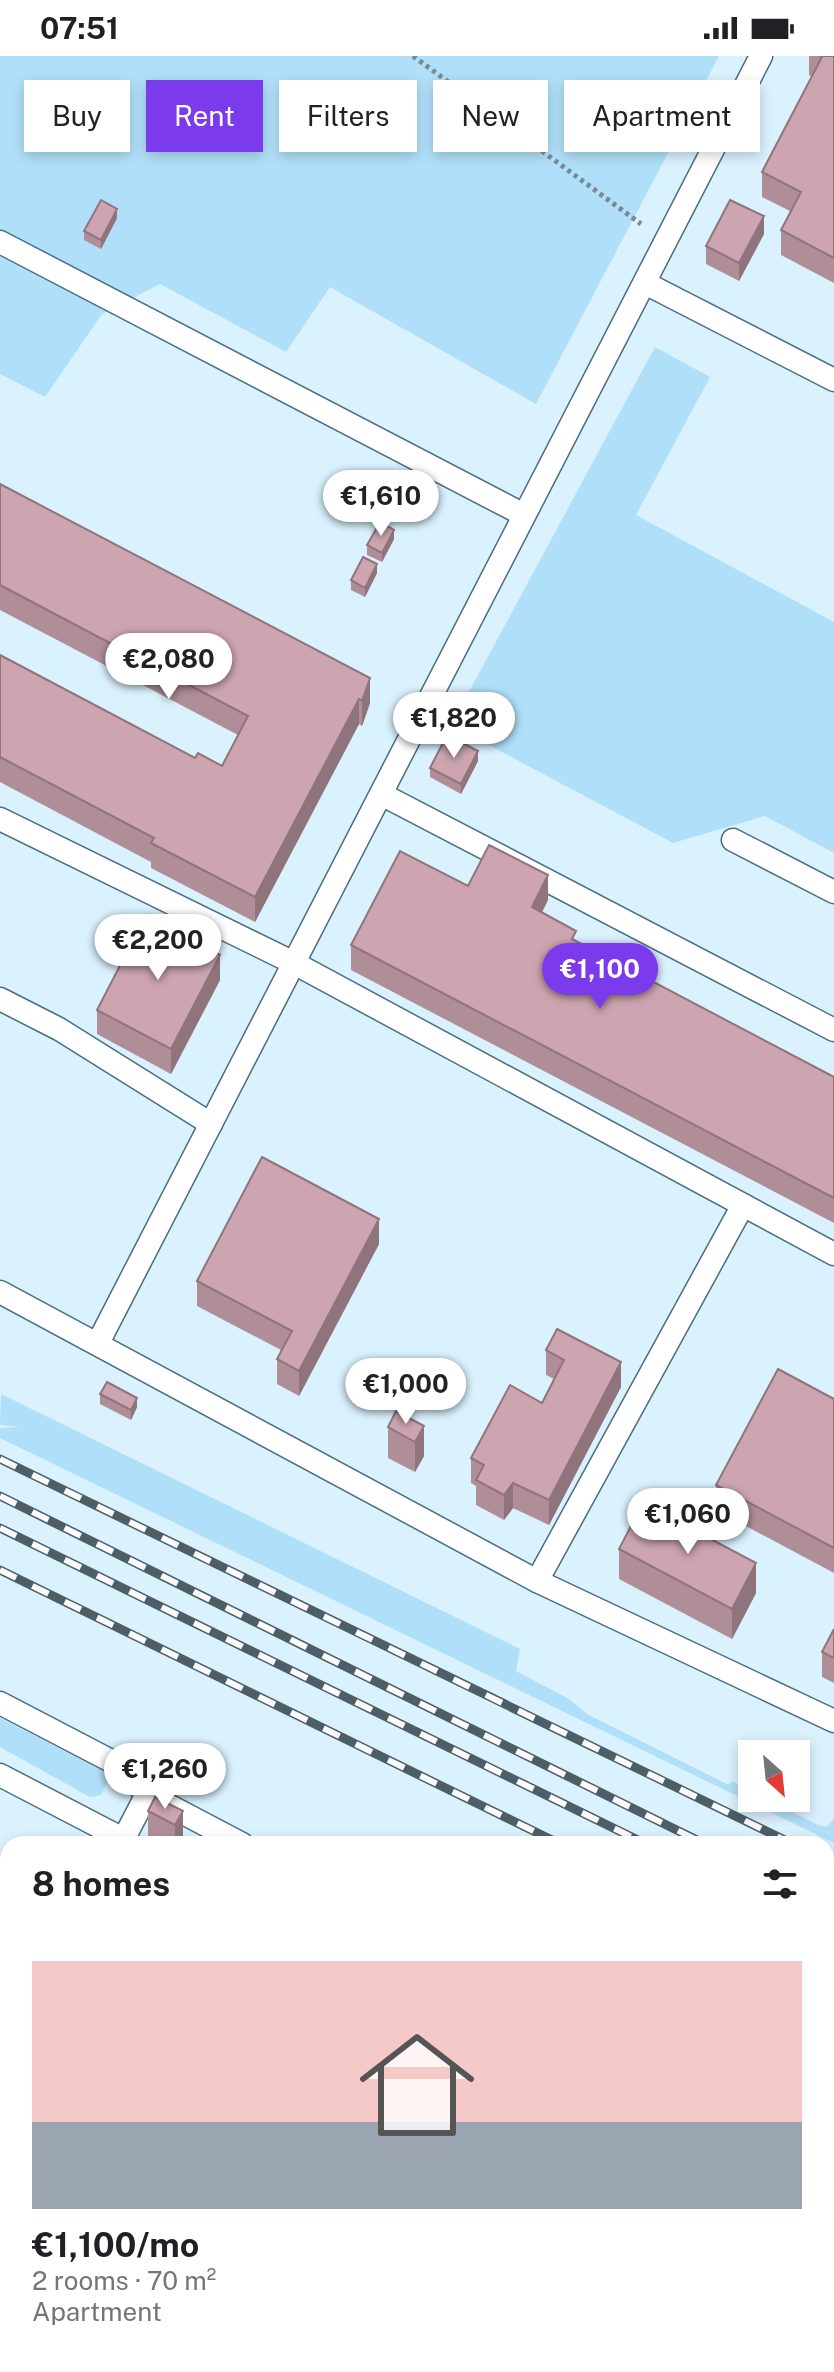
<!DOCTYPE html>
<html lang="en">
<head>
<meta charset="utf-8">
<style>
  :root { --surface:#fff; --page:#f2f2f2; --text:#202124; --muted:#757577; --accent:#7c3aed }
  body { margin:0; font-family:"Public Sans",sans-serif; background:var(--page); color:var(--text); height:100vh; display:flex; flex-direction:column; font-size:30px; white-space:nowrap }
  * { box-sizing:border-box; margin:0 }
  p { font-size:26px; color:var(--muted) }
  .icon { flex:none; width:44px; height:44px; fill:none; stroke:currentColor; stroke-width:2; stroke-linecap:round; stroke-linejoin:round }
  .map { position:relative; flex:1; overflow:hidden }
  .panel { position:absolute; left:0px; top:1780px; width:834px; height:536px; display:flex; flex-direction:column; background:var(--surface); border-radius:24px 24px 0 0; box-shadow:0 4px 12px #0003 }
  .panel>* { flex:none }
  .hud { position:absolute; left:24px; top:24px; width:786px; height:72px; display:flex; gap:16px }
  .needle { width:52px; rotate:153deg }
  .fabs { position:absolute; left:738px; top:1684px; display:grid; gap:16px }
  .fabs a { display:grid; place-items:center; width:72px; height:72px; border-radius:0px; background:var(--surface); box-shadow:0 4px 12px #0003; font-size:40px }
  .price { position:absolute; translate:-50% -68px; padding:0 18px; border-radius:28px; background:#fff; color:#222; font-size:26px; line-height:52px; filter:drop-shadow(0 2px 4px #0008) }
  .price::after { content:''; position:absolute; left:50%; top:48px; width:24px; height:18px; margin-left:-12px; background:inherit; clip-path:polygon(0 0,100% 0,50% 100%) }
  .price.active { background:var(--accent); color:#fff }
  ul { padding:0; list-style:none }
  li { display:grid; align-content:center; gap:16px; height:424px; padding:0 32px }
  li span { display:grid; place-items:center; height:248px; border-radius:0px; color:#555 }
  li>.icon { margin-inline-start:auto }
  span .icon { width:144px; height:144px; fill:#fffc; stroke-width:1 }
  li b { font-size:34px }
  h2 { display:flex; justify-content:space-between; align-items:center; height:96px; padding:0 32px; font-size:34px }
  .tag { padding:0 28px; border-radius:0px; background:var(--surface); box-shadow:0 4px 12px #0003; font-size:28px; line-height:72px }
  .tag.active { background:var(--accent); color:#fff }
  .status { display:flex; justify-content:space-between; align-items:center; height:56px; padding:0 40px; background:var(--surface); direction:ltr }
  .status svg { height:22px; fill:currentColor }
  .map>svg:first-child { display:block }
  .green { fill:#b0e0f9 }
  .forest { fill:#80c4e7 }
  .water { fill:#70b4d7 }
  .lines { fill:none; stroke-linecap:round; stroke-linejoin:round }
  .lane-casing { stroke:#4a6d80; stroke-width:25 }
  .street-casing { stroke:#4a6d80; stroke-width:47 }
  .path { stroke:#788b95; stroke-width:5; stroke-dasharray:4 4; stroke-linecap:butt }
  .lane { stroke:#fff; stroke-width:22 }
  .street { stroke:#fff; stroke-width:44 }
  .rail-casing { stroke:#4d5e67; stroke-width:9 }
  .rail { stroke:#fafafa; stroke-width:6; stroke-dasharray:18; stroke-linecap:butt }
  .wall { fill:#b08e98 }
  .shaded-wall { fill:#90747c }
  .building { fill:#cda5b1; stroke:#90747c; stroke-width:2 }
</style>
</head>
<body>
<div class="status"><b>07:51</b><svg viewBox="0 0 49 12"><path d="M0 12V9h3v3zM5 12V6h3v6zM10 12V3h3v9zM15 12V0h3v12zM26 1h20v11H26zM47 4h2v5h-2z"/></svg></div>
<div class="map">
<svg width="834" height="2316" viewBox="0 0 834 2316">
  <rect width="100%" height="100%" fill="#daf1fe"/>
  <!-- green -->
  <g class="green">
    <path d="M0,0H719L536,348L330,231L286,296L160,228L102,258L45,341L0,318Z"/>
    <path d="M655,291L710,321L636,459L834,566V797L765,760L673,787L451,669Z"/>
    <path d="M1,1338L520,1593L516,1615L569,1643L587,1658L729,1729L732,1725L752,1736V1742H764L818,1769L827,1771L834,1762V1787L0,1382V1372L20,1371L0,1369Z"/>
    <path d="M0,1662L111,1719L101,1739L90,1741L0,1691Z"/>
    <path d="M8,2043V2308H158L154,2316H0V2059Z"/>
  </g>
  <!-- forest -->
  <path class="forest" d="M596,2308H701L696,2316H592Z"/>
  <!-- water -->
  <g class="water">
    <path d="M0,1843L8,1847V1944L0,1959Z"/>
    <path d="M834,2059V2213L826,2228V2071Z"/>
    <path d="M701,2308H785L781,2316H696Z"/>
  </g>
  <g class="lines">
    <!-- lane casing -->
    <g class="lane-casing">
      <g id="lane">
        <path d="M0,186L524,459"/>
        <path d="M645,227L834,324"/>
        <path d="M381,738L834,974"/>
        <path d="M0,763L294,907L834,1198"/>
        <path d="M733,784L834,836"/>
        <path d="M0,943L59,973L211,1068"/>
        <path d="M0,1236L537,1525L834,1665"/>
        <path d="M98,1287L761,0"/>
        <path d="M537,1525L743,1149"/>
        <path d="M0,1647L115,1707L147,1738"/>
        <path d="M0,1719L123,1783"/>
        <path d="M121,1788L147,1738L242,1788"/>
        <path d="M0,2017L8,2002"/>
        <path d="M182,2316L186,2308"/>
      </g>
    </g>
    <!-- street casing -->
    <g class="street-casing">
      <g id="street">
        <path d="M826,2284L834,2268"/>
        <path d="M810,2316L814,2308"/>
      </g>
    </g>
    <!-- path -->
    <path class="path" d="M413,0L641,168"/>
    <!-- lane -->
    <use href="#lane" class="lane"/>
    <!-- street -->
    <use href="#street" class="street"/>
    <!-- rail casing -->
    <g class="rail-casing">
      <g id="rail">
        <path d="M0,1403L793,1788"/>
        <path d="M0,1440L705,1788"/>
        <path d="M0,1472L646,1788"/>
        <path d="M0,1514L560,1788"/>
        <path d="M826,1804L834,1808"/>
        <path d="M826,1848L834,1852"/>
        <path d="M826,1876L834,1879"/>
        <path d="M826,1918L834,1922"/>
      </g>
    </g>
    <!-- rail -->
    <use href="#rail" class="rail"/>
  </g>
  <!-- wall -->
  <g class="wall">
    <path d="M809,0H834V227L781,199V174L790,155L762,141V116L812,21L809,19Z"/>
    <path d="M117,162L101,193L84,184V175Z"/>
    <path d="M764,178L739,225L706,208V190Z"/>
    <path d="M0,428L370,647L362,670L359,668L255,866L151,812V806L0,726V599L195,702L222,710L238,679L0,554Z"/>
    <path d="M394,483L382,506L367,499V489Z"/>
    <path d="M377,517L365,541L351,534V524Z"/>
    <path d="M478,705L461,738L430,721V712Z"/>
    <path d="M468,830L548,844L542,856L576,885L834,1021V1167L351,914V889Z"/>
    <path d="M220,924L171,1018L97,978V954Z"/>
    <path d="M379,1188L299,1340L277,1328V1303L281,1294L197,1250V1225Z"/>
    <path d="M546,1294L621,1331L549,1469L513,1452L504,1464L476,1449V1430L471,1427V1402L542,1347L554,1323L546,1319Z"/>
    <path d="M100,1338L137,1351L131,1364L100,1348Z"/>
    <path d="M834,1343V1517L716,1454V1429Z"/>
    <path d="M424,1370V1400L415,1416L388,1402V1371Z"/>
    <path d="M619,1493L756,1537L732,1583L619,1523Z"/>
    <path d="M834,1573V1627L822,1621V1596Z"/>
    <path d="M148,1755H183V1786L181,1788H154L148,1785Z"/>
    <path d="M536,2308H573L569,2316H536Z"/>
  </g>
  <!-- shaded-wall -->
  <g class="shaded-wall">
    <path d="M117,153V162L101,193V184Z"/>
    <path d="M764,160V178L739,225V207Z"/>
    <path d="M394,474V483L382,506V497Z"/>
    <path d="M377,508V517L365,541V532Z"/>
    <path d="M370,622V647L362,670V645Z"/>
    <path d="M359,643V668L255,866V841Z"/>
    <path d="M478,695V705L461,738V728Z"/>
    <path d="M548,819V844L532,876V851Z"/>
    <path d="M220,899V924L171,1018V993Z"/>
    <path d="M379,1163V1188L299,1340V1315Z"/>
    <path d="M621,1306V1331L549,1469V1444Z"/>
    <path d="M137,1342V1351L131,1364V1354Z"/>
    <path d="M424,1370V1400L415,1416V1386Z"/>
    <path d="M513,1427V1452L504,1464V1439Z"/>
    <path d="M756,1507V1537L732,1583V1553Z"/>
    <path d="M183,1755V1786L181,1788H175V1769Z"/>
    <path d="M564,2308H573L569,2316H562V2312Z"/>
  </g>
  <!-- building -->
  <g class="building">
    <path d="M820,0H834V202L781,174L801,136L762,116L822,1Z"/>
    <path d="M101,144L117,153L101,184L84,175Z"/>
    <path d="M730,144L764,160L739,207L706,190Z"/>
    <path d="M0,428L370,622L362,645L359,643L255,841L151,787L154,782L0,701V599L195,702L198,697L222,710L248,660L0,529Z"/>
    <path d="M380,466L394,474L382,497L367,489Z"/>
    <path d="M363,501L377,508L365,532L351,524Z"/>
    <path d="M447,679L478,695L461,728L430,712Z"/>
    <path d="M489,789L548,819L532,851L576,875L572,883L834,1021V1142L351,889L400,795L468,830Z"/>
    <path d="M146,859L220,899L171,993L97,954Z"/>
    <path d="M262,1101L379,1163L299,1315L277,1303L292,1275L197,1225Z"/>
    <path d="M557,1273L621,1306L549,1444L513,1427L504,1439L476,1424L484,1409L471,1402L510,1329L542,1347L564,1304L546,1294Z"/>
    <path d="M778,1313L834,1343V1492L716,1429Z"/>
    <path d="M107,1326L137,1342L131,1354L100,1338Z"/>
    <path d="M396,1355L424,1370L415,1386L388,1371Z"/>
    <path d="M643,1447L756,1507L732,1553L619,1493Z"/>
    <path d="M834,1573V1602L822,1596Z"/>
    <path d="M155,1741L183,1755L175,1769L148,1755Z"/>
    <path d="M249,2308H258L274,2316H245Z"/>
  </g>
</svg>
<div class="fabs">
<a><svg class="needle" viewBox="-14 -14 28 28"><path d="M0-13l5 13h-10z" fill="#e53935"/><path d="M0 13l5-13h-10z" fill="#757577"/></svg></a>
</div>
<b class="price" style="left:381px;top:482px">€1,610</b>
<b class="price" style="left:169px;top:645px">€2,080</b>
<b class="price" style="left:454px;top:704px">€1,820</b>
<b class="price" style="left:158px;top:926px">€2,200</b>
<b class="price active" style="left:600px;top:955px">€1,100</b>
<b class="price" style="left:406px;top:1370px">€1,000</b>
<b class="price" style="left:688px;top:1500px">€1,060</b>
<b class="price" style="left:165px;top:1755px">€1,260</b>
<div class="hud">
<a class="tag">Buy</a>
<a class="tag active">Rent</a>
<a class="tag">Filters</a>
<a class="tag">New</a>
<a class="tag">Apartment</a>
</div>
<section class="panel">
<h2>8 homes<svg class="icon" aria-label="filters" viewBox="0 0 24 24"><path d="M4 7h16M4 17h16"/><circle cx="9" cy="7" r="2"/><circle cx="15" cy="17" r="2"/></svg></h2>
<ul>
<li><span style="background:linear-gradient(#f6c9c9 65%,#9aa5b1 0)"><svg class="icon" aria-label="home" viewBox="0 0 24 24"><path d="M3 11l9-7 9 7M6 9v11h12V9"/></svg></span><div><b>€1,100/mo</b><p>2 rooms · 70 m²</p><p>Apartment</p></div></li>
</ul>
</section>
</div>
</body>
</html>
